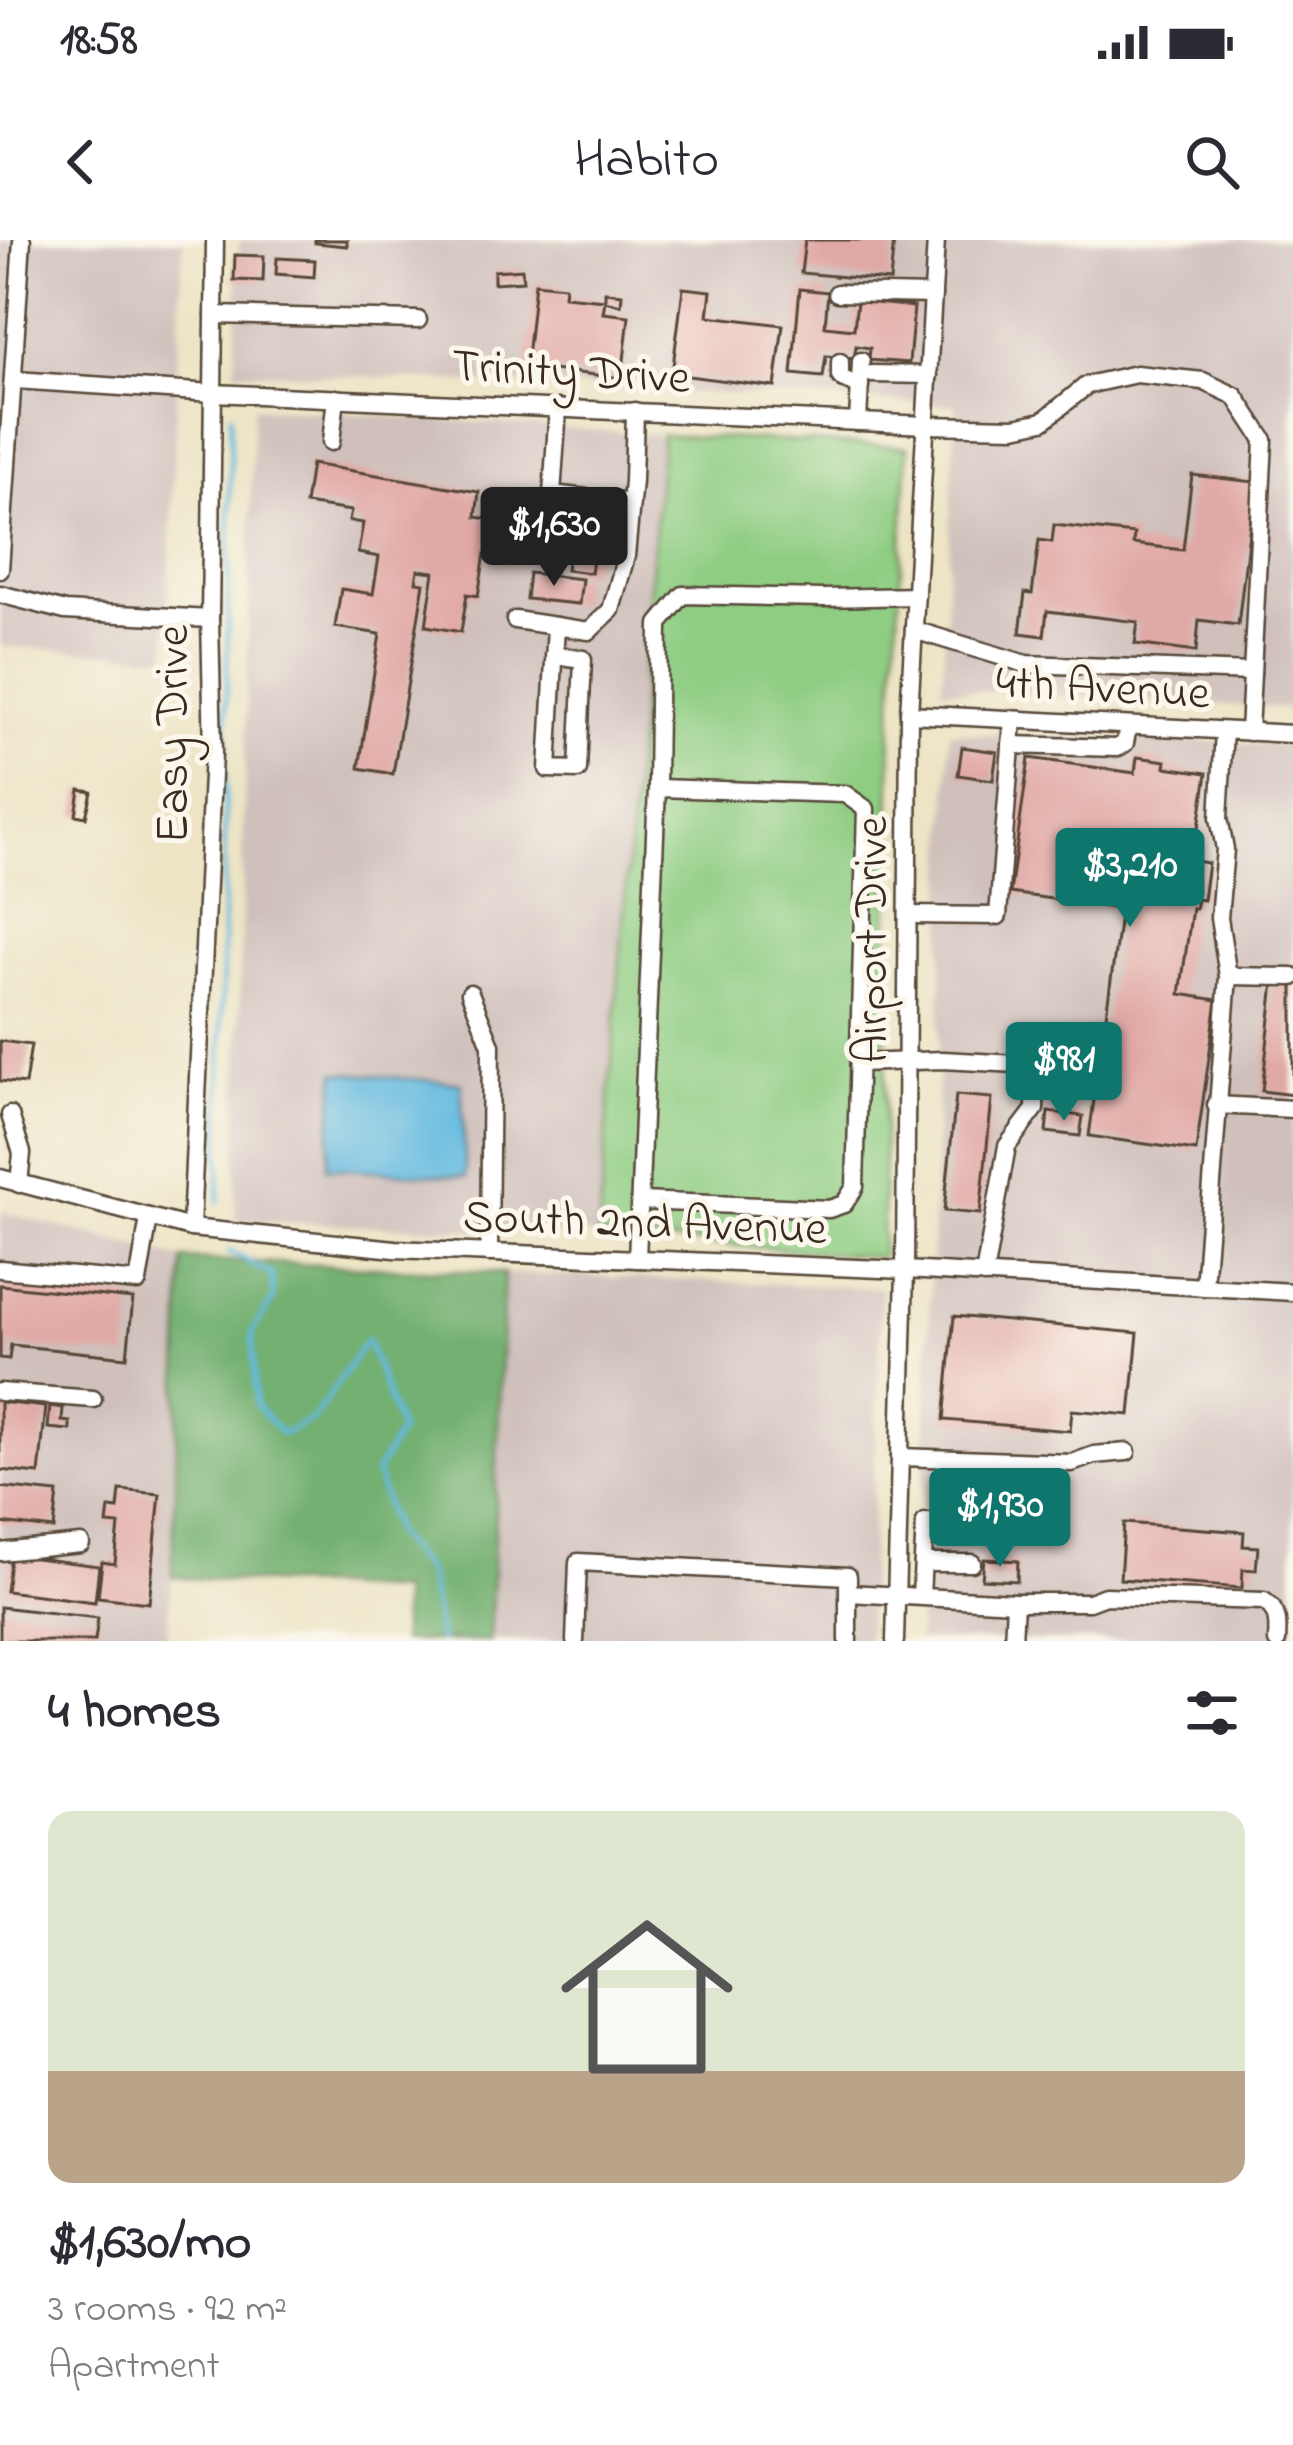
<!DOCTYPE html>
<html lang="en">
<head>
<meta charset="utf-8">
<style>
  :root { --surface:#fff; --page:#f2f2f3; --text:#2b2b33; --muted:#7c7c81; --accent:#0f766e }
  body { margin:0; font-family:"Indie Flower",sans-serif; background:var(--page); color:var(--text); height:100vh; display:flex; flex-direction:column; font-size:45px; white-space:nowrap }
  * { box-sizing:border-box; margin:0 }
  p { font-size:39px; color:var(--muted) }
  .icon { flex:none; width:66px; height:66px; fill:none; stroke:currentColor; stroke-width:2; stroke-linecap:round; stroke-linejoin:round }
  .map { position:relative; height:1401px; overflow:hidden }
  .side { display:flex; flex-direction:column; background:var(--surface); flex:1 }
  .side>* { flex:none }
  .price { position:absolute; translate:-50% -102px; padding:0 27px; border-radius:12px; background:var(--accent); color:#fff; font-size:39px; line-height:78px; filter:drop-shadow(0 3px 6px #0008) }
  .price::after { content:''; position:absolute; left:50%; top:72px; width:36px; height:27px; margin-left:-18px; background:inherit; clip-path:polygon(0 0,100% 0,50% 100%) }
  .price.selected { background:#222; color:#fff }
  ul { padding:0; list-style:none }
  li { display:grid; align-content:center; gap:24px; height:636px; padding:0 48px }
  li span { display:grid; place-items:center; height:372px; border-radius:24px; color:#555 }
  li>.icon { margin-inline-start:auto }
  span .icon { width:216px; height:216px; fill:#fffc; stroke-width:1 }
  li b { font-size:51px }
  h2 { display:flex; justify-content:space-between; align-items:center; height:144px; padding:0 48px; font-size:51px }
  .status { display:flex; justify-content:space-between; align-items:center; height:84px; padding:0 60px; background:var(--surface); direction:ltr }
  .status svg { height:33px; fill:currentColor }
  header { display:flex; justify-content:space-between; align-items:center; height:156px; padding:0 48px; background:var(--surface); font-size:54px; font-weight:600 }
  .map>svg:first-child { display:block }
  .industrial { fill:#cfc0bb }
  .green { fill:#8fcd83; stroke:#657c50; stroke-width:3 }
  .forest { fill:#73b071; stroke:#576d48; stroke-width:3 }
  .water { fill:#63bae0; stroke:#4f727f; stroke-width:3 }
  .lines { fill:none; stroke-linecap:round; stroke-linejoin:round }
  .stream { stroke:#63bae0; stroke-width:4.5 }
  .building { fill:#e1a9a6 }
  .minor-casing { stroke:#564637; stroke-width:21 }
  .minor { stroke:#fff; stroke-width:16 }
  .labels { text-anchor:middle; stroke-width:10; stroke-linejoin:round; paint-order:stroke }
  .street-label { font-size:48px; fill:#3b2a1e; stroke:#fbf7ec }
</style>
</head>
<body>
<div class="status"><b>18:58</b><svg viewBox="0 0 49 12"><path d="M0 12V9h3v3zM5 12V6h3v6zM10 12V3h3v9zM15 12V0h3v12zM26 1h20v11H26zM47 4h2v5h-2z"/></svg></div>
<header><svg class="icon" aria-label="back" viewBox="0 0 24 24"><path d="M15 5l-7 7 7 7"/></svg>Habito<svg class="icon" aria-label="search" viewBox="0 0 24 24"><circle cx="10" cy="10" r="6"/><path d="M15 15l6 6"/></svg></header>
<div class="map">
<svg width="1293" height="1401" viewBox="0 0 1293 1401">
  <rect width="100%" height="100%" fill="#fbf7ec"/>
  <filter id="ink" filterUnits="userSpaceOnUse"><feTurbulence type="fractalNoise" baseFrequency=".00833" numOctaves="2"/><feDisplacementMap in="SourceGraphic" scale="24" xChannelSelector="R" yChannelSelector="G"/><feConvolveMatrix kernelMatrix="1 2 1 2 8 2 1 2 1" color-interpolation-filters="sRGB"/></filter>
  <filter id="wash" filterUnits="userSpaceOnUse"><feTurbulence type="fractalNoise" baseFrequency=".004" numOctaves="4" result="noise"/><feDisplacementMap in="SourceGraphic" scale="48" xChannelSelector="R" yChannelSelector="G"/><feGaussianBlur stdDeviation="2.7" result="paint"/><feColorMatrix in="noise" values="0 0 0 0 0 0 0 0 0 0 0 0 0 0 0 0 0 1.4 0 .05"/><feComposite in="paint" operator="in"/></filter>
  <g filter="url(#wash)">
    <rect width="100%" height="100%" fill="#ece4c4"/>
    <!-- industrial -->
    <g class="industrial">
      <path d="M0,0H183L166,416L0,406Z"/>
      <path d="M239,0H1293V469L942,449L956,165L235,131Z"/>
      <path d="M253,167L662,195L597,995L235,980Z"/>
      <path d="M950,492L1293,505V1401H918Z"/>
      <path d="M0,971L183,1019L172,1337L167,1401H0Z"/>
      <path d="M504,1033L882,1048L867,1401H490Z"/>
    </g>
    <!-- green -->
    <path class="green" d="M662,195L908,207L892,479L882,1017L598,995Z"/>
    <!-- forest -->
    <path class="forest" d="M183,1019L504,1033L490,1401H401V1351L172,1337Z"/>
    <!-- water -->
    <path class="water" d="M336,832L461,843L466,937L327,928Z"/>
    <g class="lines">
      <!-- stream -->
      <g class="stream">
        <path d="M219,961L231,175"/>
        <path d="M229,1011L272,1035L273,1059L252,1092L256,1166L282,1194L313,1179L367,1099L400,1191L376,1232L395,1295L428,1333L440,1401"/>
      </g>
    </g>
    <g id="blocks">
      <!-- building -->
      <g class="building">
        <path d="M315,0H347V6L315,3Z"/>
        <path d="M805,0H894L890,41L801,33Z"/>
        <path d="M235,15L264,16L263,41L234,40Z"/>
        <path d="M277,18L315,20L314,37L276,34Z"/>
        <path d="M522,29L523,41L494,43V31Z"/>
        <path d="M535,43L565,46L564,56L605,60V52L622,54L621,65L605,61L603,73L629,76L622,138L526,127Z"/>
        <path d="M683,48L711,51L708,76L783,85L775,147L672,134Z"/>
        <path d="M800,49L828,52L825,86L854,89L857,61L914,67L909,123L869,120L870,108L856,106L854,119L826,116L823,137L792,134Z"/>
        <path d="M311,224L479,252L476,277L508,282L502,317L485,314L478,356L467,354L461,392L426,386L434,332L418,330L416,342L424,343L393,534L359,528L380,394L335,387L341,349L373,354L379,317L358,313L363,283L349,281L351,271L305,264Z"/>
        <path d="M1192,235L1255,242L1238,385L1199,380L1196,412L1135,404L1138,382L1047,371L1044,396L1020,393L1025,353L1032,354L1039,300L1052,302L1054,285L1134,294L1133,304L1183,310Z"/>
        <path d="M573,282L598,286L591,333L566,330Z"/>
        <path d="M529,333L582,339L579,364L526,359Z"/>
        <path d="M962,507L997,512L993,540L958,535Z"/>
        <path d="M1137,517L1166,521L1165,527L1207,533L1194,621L1208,623L1203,660L1197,659L1195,669L1192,668L1180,754L1217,760L1196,911L1089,896L1121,669L1010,653L1029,518L1135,533Z"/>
        <path d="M80,550L92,552L86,577L76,575Z"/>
        <path d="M1274,742L1293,744V855L1262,851Z"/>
        <path d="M0,801L31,805L25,844L0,841Z"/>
        <path d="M956,855L992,858L980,974L944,971Z"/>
        <path d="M1048,872L1083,876L1080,896L1046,892Z"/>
        <path d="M0,1045L133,1059L127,1117L11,1105L9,1119L0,1118Z"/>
        <path d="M954,1076L1138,1093L1130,1175L1072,1170L1070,1191L944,1180Z"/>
        <path d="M0,1162L46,1167L39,1234L0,1230Z"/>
        <path d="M50,1166L63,1168L62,1181L70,1182V1190L48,1188Z"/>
        <path d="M0,1247L58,1253L54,1289L0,1283Z"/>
        <path d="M120,1250L160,1254L149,1363L98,1357L102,1322L115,1324L119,1285L107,1284L109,1268L118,1269Z"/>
        <path d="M1124,1283L1244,1292L1243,1306L1258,1307L1256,1330L1243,1329L1242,1348L1120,1339Z"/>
        <path d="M11,1315L99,1326L95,1362L6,1351Z"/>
        <path d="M984,1319L1018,1321L1017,1341L982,1339Z"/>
        <path d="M0,1367L98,1378L95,1401H0Z"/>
      </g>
    </g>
  </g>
  <g filter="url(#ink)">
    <use href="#blocks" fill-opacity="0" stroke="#564637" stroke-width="3"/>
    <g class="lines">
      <!-- minor casing -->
      <g class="minor-casing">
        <g id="minor">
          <path d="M837,53L933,55"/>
          <path d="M214,75L418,80"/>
          <path d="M840,122V136L844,140L860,146"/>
          <path d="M872,134L929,135"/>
          <path d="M15,140L213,153L927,185L1015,187L1043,181L1087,145L1136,134L1203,141L1235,156L1264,200L1249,492"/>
          <path d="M558,168L552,254L631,263"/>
          <path d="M858,182L861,121"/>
          <path d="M331,202L336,158"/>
          <path d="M0,330L22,0"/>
          <path d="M0,354L65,371L210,379"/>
          <path d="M515,380L589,391L611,370L626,316L633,241L635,171"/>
          <path d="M914,390L1026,424L1252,432"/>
          <path d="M554,415L583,419L578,530L548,529L556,386"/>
          <path d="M909,474L1293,494"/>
          <path d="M1011,505L1117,508L1125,503L1128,486"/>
          <path d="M908,675L998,676L1013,480"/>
          <path d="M1228,736L1293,737"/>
          <path d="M470,753L491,805L489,1013"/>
          <path d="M859,823L943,820L1036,825L1035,869L1007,906L984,1035"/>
          <path d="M1216,865L1293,869"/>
          <path d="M10,875L22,913L19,944"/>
          <path d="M0,938L191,988L395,1009L905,1030L1293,1052"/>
          <path d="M641,961L829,969L844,964L855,947L866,569L845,554L657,548"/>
          <path d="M191,988L213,513L210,379L215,0"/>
          <path d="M637,1019L657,548L659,384L683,355L824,358L916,356"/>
          <path d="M0,1029L138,1042L149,978"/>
          <path d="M1204,1047L1228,736L1219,678L1225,609L1219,578L1224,491"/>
          <path d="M0,1152L93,1159"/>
          <path d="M900,1217L1072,1223L1094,1215L1127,1212"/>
          <path d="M0,1312L81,1304"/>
          <path d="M923,1323H972"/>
          <path d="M848,1353L1015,1362H1089L1105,1356L1264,1361C1279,1371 1278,1384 1277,1401"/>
          <path d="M921,1356L925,1282L976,1285"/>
          <path d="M575,1401L578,1322L848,1336V1401"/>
          <path d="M895,1401L905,1030L909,474L936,0"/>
          <path d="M1013,1401L1015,1362"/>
        </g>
      </g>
      <!-- minor -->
      <use href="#minor" class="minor"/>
    </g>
  </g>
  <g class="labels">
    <!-- street labels -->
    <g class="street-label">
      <text transform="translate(571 129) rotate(3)" y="17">Trinity Drive</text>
      <text transform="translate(1103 445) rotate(3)" y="17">4th Avenue</text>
      <text transform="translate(170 494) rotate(-90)" y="17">Easy Drive</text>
      <text transform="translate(869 700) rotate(-90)" y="17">Airport Drive</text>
      <text transform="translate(645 980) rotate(2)" y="17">South 2nd Avenue</text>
    </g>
  </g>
</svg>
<b class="price selected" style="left:554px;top:349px">$1,630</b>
<b class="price" style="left:1130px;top:690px">$3,210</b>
<b class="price" style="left:1064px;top:884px">$981</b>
<b class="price" style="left:1000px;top:1330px">$1,930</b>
</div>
<section class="side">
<h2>4 homes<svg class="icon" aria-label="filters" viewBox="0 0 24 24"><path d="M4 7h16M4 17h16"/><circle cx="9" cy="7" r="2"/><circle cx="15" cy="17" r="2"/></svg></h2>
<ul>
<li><span style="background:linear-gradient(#dfe7d0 70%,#b9a48a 0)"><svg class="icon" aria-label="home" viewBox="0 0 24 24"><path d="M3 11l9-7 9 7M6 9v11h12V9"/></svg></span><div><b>$1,630/mo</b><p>3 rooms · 92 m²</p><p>Apartment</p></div></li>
</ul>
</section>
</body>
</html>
